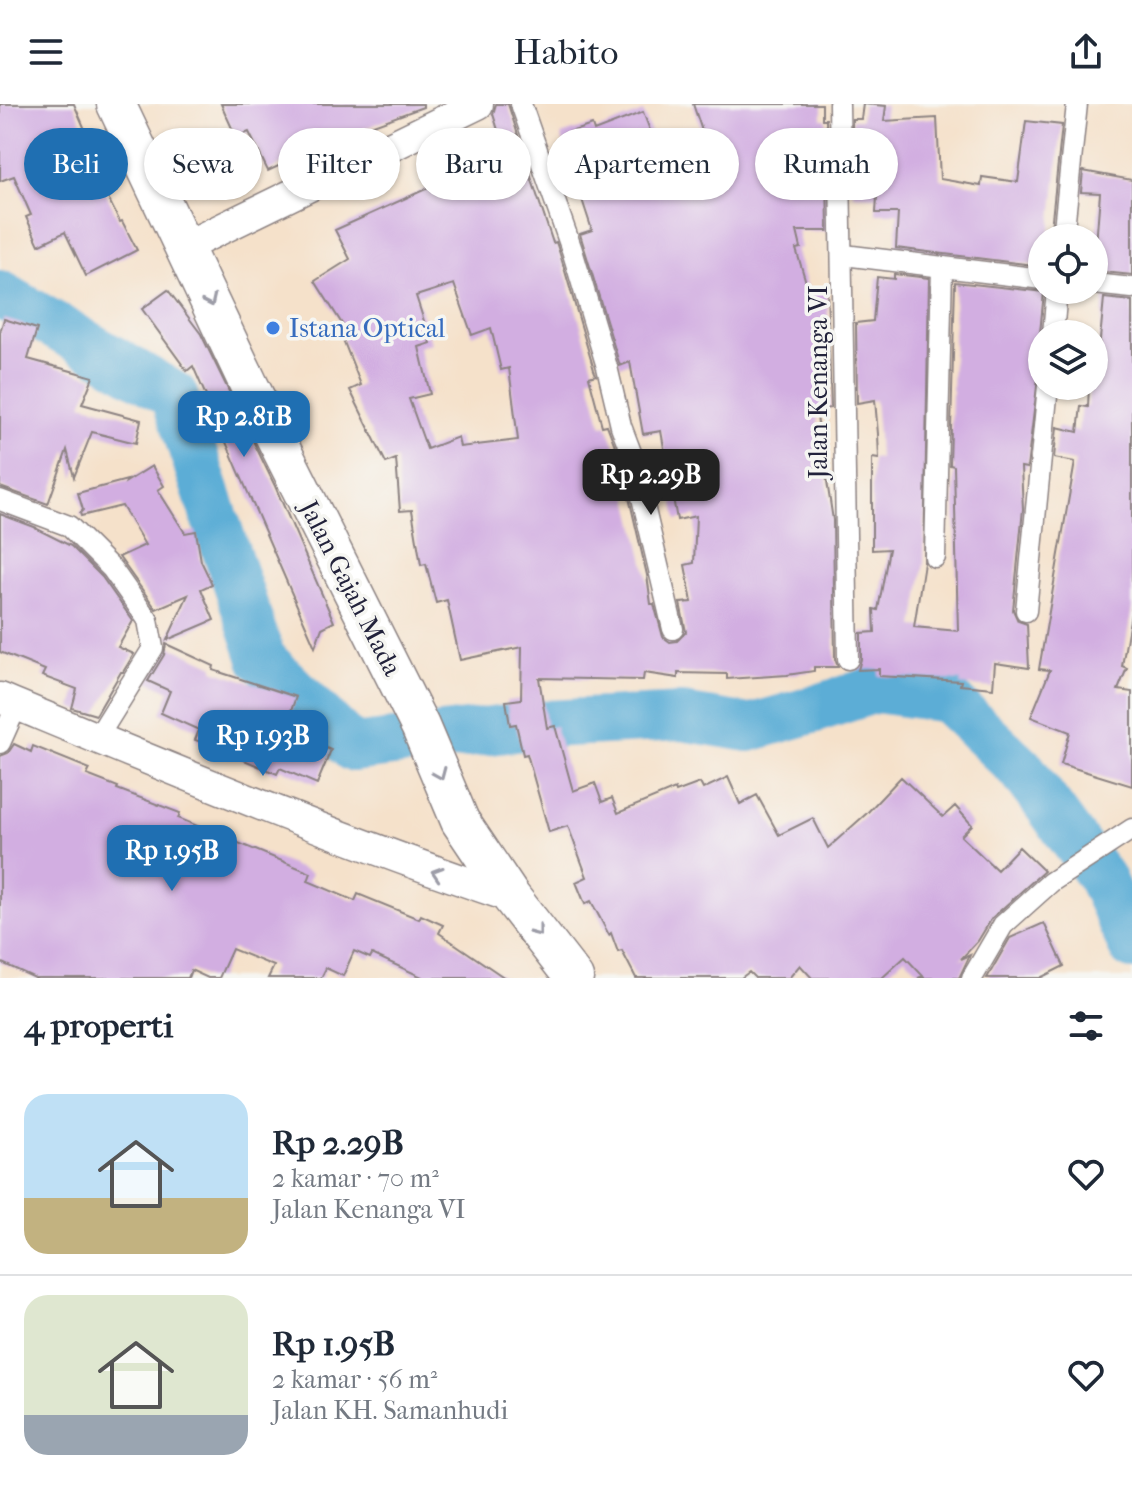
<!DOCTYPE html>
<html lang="id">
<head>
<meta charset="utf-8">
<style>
  :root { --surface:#fff; --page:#f6f6f7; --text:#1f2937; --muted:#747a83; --line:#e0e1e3; --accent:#1f6fb2 }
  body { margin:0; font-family:"IM FELL French Canon",serif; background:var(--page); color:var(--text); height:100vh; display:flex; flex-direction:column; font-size:30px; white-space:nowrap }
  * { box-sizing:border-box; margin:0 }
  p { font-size:26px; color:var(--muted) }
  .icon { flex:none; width:44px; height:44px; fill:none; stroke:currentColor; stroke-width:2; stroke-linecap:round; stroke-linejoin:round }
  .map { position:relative; height:874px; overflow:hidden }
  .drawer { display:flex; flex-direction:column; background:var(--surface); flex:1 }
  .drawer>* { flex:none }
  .guide { position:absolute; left:24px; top:24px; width:1084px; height:72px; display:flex; gap:16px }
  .buttons { position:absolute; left:1028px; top:120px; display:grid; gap:16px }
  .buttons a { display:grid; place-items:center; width:80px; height:80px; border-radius:50%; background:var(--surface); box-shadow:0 2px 6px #0004; font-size:40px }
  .price { position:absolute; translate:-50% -68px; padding:0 18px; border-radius:16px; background:var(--accent); color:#fff; font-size:26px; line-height:52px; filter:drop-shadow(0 2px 4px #0008) }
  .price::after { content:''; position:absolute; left:50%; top:48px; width:24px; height:18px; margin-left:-12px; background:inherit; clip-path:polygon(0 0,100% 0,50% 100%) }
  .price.active { background:#222; color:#fff }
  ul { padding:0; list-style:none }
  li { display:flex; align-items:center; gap:24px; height:200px; padding:0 24px }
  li+li { border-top:2px solid var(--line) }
  li span { display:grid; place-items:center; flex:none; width:224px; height:160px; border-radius:24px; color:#555 }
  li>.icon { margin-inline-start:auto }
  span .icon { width:96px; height:96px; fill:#fffc; stroke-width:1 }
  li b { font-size:34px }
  h2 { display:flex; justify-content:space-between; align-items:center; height:96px; padding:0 24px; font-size:34px }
  .chip { padding:0 28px; border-radius:36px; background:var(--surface); box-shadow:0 2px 6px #0004; font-size:28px; line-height:72px }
  .chip.active { background:var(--accent); color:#fff }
  header { display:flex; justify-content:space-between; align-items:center; height:104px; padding:0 24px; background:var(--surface); font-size:36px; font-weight:600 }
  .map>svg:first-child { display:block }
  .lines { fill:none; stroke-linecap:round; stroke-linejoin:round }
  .river { stroke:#5badd6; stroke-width:48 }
  .building { fill:#d2aee1; fill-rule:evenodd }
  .street-casing { stroke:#8c8282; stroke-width:23 }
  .secondary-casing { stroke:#8c8282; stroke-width:33 }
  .highway-casing { stroke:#8c8282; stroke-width:41 }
  .street { stroke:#fff; stroke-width:20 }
  .secondary { stroke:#fff; stroke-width:30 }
  .highway { stroke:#fff; stroke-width:38 }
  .oneway { stroke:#9c9ca7 }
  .shop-dot { fill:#3f7fe0; stroke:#f6f6f2; stroke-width:3 }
  .labels { text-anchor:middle; stroke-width:7; stroke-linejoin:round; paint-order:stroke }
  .shop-label { font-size:26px; fill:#366cbe; stroke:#f6f6f2; text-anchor:start }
  .street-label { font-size:26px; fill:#22223b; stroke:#f6f6f2 }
</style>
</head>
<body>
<header><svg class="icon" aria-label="menu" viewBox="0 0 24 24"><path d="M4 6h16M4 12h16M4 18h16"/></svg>Habito<svg class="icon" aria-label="share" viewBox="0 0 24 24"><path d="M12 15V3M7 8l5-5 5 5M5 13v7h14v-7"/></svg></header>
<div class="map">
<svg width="1132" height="874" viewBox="0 0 1132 874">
  <rect width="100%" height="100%" fill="#f6f6f2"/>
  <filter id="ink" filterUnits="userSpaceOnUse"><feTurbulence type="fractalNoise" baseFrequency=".0125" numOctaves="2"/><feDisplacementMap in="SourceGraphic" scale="16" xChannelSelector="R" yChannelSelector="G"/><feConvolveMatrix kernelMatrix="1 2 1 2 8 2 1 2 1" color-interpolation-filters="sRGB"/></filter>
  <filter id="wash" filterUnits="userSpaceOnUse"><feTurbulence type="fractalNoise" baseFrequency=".006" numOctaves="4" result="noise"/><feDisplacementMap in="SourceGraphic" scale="32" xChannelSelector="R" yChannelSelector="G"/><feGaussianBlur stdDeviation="1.8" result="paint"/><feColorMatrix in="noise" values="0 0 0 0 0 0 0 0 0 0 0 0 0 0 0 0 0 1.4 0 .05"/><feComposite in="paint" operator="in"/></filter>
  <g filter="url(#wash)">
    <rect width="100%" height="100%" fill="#f5e1ca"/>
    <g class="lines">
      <!-- river -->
      <path class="river" d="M0,190L174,291L262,555L353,644L547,620L682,613L749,624L812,606L876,585L947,595L1022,666L1101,774L1132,842"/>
    </g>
    <g id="blocks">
      <!-- building -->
      <g class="building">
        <path d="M0,0H74L90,37L63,50L79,88L100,78L120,118L122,117L137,146L86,172L65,128L39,141L26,113L31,111L14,72L0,77Z"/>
        <path d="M221,0H423V3L362,25L365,34L337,42L339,48L321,56L308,61L304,50L268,67L249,28L236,33Z"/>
        <path d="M496,0H508L519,34L502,39L493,10Z"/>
        <path d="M693,0H822V15H826L828,127H797L801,144L796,145L808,185H827L831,304L816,306L833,416L835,555L838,563H814V567L787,571L727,575V570L678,569V574L644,569L643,576L539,574L547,624L555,622L573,687L595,679L602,698L612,694L618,709L675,685L676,688L700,679L703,685L728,673L740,700L757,691L779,731L813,714L828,744L866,710L901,673L943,713L955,702L972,721L961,732L997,766L1019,743L1044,767L992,814L978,837L961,855L970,851L959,874H918L923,872L905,853L882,874H812L800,861L789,874H755L749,868L741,874H636L622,847L618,848L611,829L609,831L591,797L585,800L576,778L587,773L568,722L549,728L527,650L523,651L516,620L510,621L506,597L521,595L522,543L460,556L447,496L436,499L426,460L421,461L412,406L400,407L396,355L386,359L350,286L361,281L342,233L349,231L315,177L350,155L335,126L446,76L444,70L474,60L472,54L519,37L553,139L556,138L560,150L594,266L596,271L589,273L602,322L607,321L620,355L647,471L651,500H654L663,533L670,538L677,537L686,528L680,499L692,498L685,461L694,459L696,412L677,416L661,327L643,330L630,258L620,262L580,130L592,126L561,31L592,21L594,27L643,8L659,50L704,33ZM454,180L472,231L491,224L501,266L509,264L518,336L460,343L458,333L427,345L409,295L430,290L419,243L431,239L416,192Z"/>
        <path d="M863,0L886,2L884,17L937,14L940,75L981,82L982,73L1018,78L1026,17L1062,21L1050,134H1042V162L896,144L898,109H876L877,92L853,91L852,15H861Z"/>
        <path d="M1083,67L1132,76V171L1094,167L1100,89L1081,88Z"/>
        <path d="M894,170L929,174L924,459L914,523L958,527L954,362L950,361L955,178L1044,188L1040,229L1042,241H1038V274L1027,364L1021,363L1023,405L1013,506L1018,517L1027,520L1029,564L995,559L993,584L960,581L961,577L879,572V565L858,566L861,555V529L875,528L874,505L878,506L889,445L872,446V354L879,355L878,330L875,296L857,299L856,219L873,217L877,173L894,175Z"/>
        <path d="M168,186L201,230L275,382L334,518L322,524L315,543L193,262L187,267L142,205Z"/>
        <path d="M1104,194L1132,197V504L1122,562L1127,564L1118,586L1132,588V682L1061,660L1070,628L1031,613L1050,566L1039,565L1075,358L1054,354L1057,323L1078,328L1081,302L1088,303L1089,282H1094V256H1098Z"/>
        <path d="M4,215L37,225L28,255L93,273L82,300L141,316L136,339L92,328L74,373L67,346L48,400L0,383V228Z"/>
        <path d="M152,362L164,382L158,386L185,429L196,427L201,457L212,480L201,485L214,516L167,536L188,491L156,505L119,453L145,441L122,402L81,412L80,409L83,406L78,389L127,376L126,378Z"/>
        <path d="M0,410L37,424H35L71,442L102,473L133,517L118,543L134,550L123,568H121L96,611L72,604L77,585L42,572L45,566L0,548Z"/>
        <path d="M166,540L214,562L213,566L296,593L284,626L331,646L317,680L280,664L277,670L237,653L238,650L195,636L199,626L161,609L170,587L148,577L164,551Z"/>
        <path d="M14,640L31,648L33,642L90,665L87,671L118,683L117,685L180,709L178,714L311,769L308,777L355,797L358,790L419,815L421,811L443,821L439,829L505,874H424L372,850L370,854L354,847L343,872L326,864L321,874H268L274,862L232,845L219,874H208L191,866L188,874H35L0,858V652L8,649Z"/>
        <path d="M1044,819L1064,862L1040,874H987L1010,834Z"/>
      </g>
    </g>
  </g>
  <g filter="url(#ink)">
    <use href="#blocks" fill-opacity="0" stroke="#8c8282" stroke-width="2"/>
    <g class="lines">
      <!-- street casing -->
      <g class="street-casing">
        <g id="street">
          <path d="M521,0L572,146L607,263L621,322L632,351L673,525"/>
          <path d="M839,0L848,555"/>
          <path d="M1063,134L1077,0"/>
          <path d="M844,151L1042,175"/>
          <path d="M1094,180L1132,184"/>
          <path d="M1053,230L1057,186"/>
          <path d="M0,396L69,422L112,465L148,516L153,544L97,634"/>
          <path d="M935,453L942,163"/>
          <path d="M1026,507L1048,282"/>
          <path d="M0,639L17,601"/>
          <path d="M972,874L1003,821L1051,778L1132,725"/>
        </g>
      </g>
      <!-- secondary casing -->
      <g class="secondary-casing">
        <g id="secondary">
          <path d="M184,143L478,0"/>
          <path d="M0,594C169,664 337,735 511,793"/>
        </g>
      </g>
      <!-- highway casing -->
      <g class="highway-casing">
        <path id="highway" d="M116,0L249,281L420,622L460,717L511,793L574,874"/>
      </g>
      <!-- street -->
      <use href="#street" class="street"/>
      <!-- secondary -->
      <use href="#secondary" class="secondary"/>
      <!-- highway -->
      <use href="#highway" class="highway"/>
    </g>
    <!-- one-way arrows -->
    <defs><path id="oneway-chevron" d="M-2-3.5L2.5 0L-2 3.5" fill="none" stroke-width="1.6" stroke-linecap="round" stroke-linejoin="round" transform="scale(2)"/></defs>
    <g class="oneway">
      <use href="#oneway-chevron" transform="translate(210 197) rotate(65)"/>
      <use href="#oneway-chevron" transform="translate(440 670) rotate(67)"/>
      <use href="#oneway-chevron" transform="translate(437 769) rotate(-162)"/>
      <use href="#oneway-chevron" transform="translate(537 827) rotate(52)"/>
    </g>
  </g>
  <!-- markers -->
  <circle class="shop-dot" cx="273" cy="224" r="8"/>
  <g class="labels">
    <!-- shop labels -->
    <g class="shop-label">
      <text x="289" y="233">Istana Optical</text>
    </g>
    <!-- street labels -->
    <g class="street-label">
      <text transform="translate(818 278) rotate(-90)" y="9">Jalan Kenanga VI</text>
      <text transform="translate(351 484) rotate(63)" y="9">Jalan Gajah Mada</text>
    </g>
  </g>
</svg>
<div class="buttons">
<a><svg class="icon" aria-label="locate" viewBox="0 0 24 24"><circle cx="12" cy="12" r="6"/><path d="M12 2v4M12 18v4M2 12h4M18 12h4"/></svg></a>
<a><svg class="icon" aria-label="layers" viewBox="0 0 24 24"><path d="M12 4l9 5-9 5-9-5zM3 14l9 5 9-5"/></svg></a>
</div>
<b class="price" style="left:244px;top:355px">Rp 2.81B</b>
<b class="price active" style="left:651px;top:413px">Rp 2.29B</b>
<b class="price" style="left:263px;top:674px">Rp 1.93B</b>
<b class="price" style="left:172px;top:789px">Rp 1.95B</b>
<div class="guide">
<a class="chip active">Beli</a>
<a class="chip">Sewa</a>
<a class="chip">Filter</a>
<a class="chip">Baru</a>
<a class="chip">Apartemen</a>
<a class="chip">Rumah</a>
</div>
</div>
<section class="drawer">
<h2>4 properti<svg class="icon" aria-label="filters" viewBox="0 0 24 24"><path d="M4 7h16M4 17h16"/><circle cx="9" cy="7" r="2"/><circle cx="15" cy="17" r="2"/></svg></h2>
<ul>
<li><span style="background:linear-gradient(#bfe0f5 65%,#c2b280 0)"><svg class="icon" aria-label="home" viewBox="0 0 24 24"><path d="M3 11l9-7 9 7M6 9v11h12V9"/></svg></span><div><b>Rp 2.29B</b><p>2 kamar · 70 m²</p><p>Jalan Kenanga VI</p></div><svg class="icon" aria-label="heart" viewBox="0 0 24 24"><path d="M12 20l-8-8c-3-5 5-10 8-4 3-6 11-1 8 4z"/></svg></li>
<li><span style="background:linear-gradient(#dfe7d0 75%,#9aa5b1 0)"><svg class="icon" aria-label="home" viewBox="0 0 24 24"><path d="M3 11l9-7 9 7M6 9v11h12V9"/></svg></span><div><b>Rp 1.95B</b><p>2 kamar · 56 m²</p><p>Jalan KH. Samanhudi</p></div><svg class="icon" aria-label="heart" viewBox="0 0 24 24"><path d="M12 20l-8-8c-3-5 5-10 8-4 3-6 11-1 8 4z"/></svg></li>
</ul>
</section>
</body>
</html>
